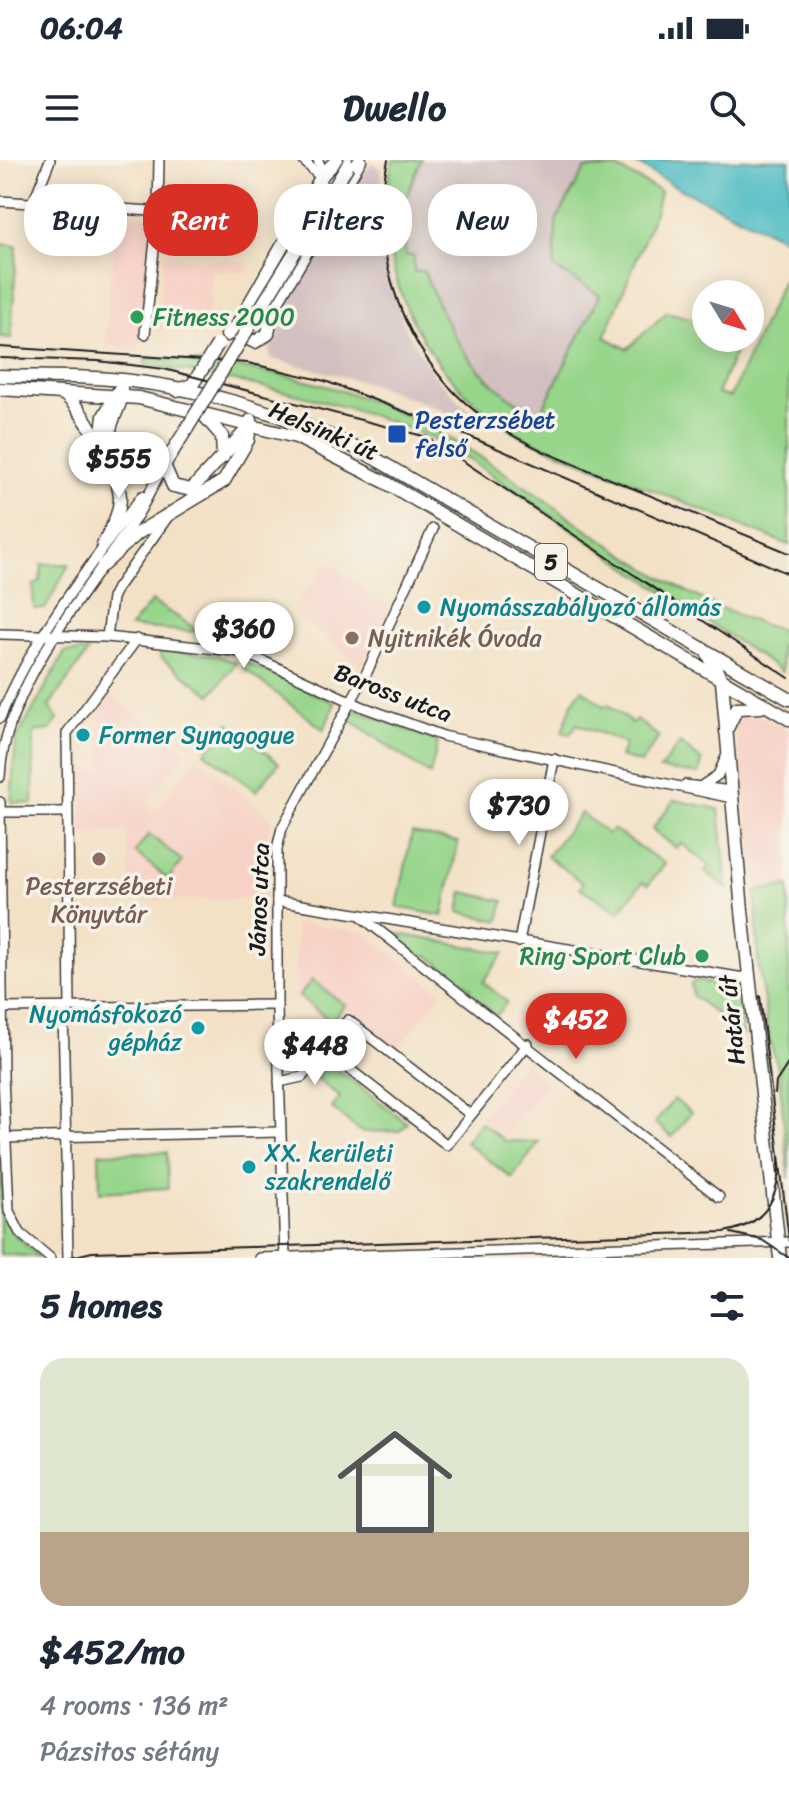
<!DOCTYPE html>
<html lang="en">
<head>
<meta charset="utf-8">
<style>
  :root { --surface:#fff; --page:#f6f6f7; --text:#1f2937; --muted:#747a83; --line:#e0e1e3; --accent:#d93025 }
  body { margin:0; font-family:Sriracha,sans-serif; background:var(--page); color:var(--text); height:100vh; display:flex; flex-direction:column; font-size:30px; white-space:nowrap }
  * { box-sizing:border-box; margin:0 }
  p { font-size:26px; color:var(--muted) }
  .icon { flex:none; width:44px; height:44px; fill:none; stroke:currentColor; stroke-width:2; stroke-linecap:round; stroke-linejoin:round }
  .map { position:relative; height:1098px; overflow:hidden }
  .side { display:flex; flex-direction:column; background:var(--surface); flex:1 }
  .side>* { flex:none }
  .top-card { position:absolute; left:24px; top:24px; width:742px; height:72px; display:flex; gap:16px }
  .needle { width:52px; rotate:128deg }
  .tools { position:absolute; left:692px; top:120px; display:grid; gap:16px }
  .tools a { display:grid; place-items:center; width:72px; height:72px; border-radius:50%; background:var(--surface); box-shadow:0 4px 20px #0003; font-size:40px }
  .price { position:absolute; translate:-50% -68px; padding:0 18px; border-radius:28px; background:#fff; color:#222; font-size:26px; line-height:52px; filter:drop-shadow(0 2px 4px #0008) }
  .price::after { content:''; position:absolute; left:50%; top:48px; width:24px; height:18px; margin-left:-12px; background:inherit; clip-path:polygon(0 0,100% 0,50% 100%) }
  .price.on { background:var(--accent); color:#fff }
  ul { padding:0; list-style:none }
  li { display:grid; align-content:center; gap:16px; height:424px; padding:0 40px }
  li+li { border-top:2px solid var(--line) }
  li span { display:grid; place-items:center; height:248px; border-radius:24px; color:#555 }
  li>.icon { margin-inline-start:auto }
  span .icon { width:144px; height:144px; fill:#fffc; stroke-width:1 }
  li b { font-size:34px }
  h2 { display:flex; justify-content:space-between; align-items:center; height:96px; padding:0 40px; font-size:34px }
  .tag { padding:0 28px; border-radius:32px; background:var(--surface); box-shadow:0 4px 20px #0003; font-size:28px; line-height:72px }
  .tag.on { background:var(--accent); color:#fff }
  .status { display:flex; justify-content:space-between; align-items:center; height:56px; padding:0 40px; background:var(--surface); direction:ltr }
  .status svg { height:22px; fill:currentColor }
  header { display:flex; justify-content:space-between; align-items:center; height:104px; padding:0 40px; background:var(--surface); font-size:36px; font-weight:800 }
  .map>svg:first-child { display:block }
  .built { fill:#f7d1c6 }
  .industrial { fill:#d2bfbf }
  .green { fill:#96d58a; stroke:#597853; stroke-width:2 }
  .water { fill:#4ebcc3; stroke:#356c70; stroke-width:2 }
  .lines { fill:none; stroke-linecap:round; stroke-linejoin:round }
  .minor-casing { stroke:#3c3a36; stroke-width:12 }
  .major-casing { stroke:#3c3a36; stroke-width:15 }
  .minor { stroke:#fff; stroke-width:9 }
  .major { stroke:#fff; stroke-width:12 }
  .tram { stroke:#1c1c1c; stroke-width:2 }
  .rail { stroke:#1c1c1c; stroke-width:2 }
  .major-bridge-casing { stroke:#3c3a36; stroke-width:15; stroke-linecap:butt }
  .major-bridge { stroke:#fff; stroke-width:12 }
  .leisure-dot { fill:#2e9e5b; stroke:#f7f3e8; stroke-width:3 }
  .transit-dot { fill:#1a4fb4; stroke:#f7f3e8; stroke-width:3 }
  .culture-dot { fill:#0f9aa8; stroke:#f7f3e8; stroke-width:3 }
  .education-dot { fill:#8d6e63; stroke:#f7f3e8; stroke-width:3 }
  .labels { text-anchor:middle; stroke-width:7; stroke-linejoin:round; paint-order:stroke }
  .shield { fill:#f7f3e8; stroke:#5e5c59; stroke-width:2 }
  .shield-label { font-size:22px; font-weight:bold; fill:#1c1c1c }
  .leisure-label { font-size:24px; fill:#27864d; stroke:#f7f3e8; text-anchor:start }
  .transit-label { font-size:24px; fill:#164399; stroke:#f7f3e8; text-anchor:start }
  .street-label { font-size:24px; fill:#1c1c1c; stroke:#f7f3e8 }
  .culture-label { font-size:24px; fill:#0d838f; stroke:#f7f3e8; text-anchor:start }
  .education-label { font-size:24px; fill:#785e54; stroke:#f7f3e8; text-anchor:start }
</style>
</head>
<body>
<div class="status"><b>06:04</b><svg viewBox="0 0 49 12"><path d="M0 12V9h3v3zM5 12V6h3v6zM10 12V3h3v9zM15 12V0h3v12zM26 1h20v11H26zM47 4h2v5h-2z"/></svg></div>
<header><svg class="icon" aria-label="menu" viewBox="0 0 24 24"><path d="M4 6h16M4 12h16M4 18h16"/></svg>Dwello<svg class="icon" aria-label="search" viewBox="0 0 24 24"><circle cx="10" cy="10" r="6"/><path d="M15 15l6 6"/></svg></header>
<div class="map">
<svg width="789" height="1098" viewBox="0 0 789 1098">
  <rect width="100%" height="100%" fill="#f7f3e8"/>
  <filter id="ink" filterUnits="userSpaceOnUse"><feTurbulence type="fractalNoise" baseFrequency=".0125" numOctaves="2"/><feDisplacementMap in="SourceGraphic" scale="16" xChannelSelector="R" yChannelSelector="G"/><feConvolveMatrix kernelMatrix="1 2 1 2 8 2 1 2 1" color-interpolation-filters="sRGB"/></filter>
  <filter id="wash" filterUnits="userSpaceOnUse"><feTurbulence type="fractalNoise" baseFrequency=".006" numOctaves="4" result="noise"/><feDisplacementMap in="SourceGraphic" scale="32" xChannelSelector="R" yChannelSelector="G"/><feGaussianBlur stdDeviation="1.8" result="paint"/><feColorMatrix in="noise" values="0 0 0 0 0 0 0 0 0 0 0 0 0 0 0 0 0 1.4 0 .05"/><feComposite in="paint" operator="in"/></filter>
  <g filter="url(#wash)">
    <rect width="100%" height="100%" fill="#f3e1c6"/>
    <!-- built -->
    <g class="built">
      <path d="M116,54L151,56L140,189L105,187Z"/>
      <path d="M164,95L248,102L247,112L212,110L209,157L215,158L214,171L158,167Z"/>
      <path d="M329,402L391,449L362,506L291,450Z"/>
      <path d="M109,532L186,592L146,644L155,650L197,598L272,659L265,684L266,738L131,741L127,672L78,675V654H83L81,611L102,609L99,546Z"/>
      <path d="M740,552L745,557L756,555L789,573V669L784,668L789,726L756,731L735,559Z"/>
      <path d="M296,763L365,773L442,833L398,889L348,849L332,867L296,838Z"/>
      <path d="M524,903L549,923L505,977L480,959Z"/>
    </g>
    <!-- industrial -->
    <g class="industrial">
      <path d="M421,0H594L651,31L539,256L507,238L479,213L437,145L424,111L414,112L405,95L406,38Z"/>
      <path d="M371,3L382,9L378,76L405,168L433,214L480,262L476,267L430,245L365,222L272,199L269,189L278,180L280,157Z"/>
    </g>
    <!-- green -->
    <g class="green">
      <path d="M393,0H421L406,38L405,95L414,96V112L424,111C449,177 476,221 539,256L600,135L554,108L556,61L585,9L617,8L660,31L656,50L605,177L627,189L667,152L697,160L706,154V178H741L717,234L730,237L789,107V385L529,280C444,235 381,141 388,43C389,29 388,13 393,0Z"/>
      <path d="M0,84L17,86L11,178L0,177Z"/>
      <path d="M145,198C240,204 335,219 421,263C546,326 650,437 789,472V487L780,486L782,512L452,288C367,244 240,221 145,204Z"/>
      <path d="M42,404H69L45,449H34L33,426L40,421Z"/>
      <path d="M152,441C164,450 192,464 198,472L130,467Z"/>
      <path d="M160,490L218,496L236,503L211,535L160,497Z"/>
      <path d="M65,492H88L49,546L58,560L50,570L34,572L33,644L11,642L16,580Z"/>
      <path d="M245,502L335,543L324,570L243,508Z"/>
      <path d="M582,529L605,547L608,544L632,563L636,559L659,577L641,603L620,597L625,583L577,564L570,574L562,572L573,541Z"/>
      <path d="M357,550L438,582L430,615L349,559L352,551Z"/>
      <path d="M229,563L279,603L256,631L205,592Z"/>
      <path d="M680,583L702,601L699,614L660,609Z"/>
      <path d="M674,640L719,649L727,728L705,711L709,706L681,683L676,688L652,669Z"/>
      <path d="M581,653L608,674L613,669L665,704L648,725L643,722L619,752L580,728L583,723L547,696Z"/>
      <path d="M412,673L458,682L443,756L397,747Z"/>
      <path d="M149,674L182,701L168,719L135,692Z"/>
      <path d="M789,726V1019L779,910L769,879L758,799L756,731Z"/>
      <path d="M463,732L504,741L499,761L459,752Z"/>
      <path d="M388,772L504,793L483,822L507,842L496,856L469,831L471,828L427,795L423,798Z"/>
      <path d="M312,820L345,845L331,862L299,836Z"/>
      <path d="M697,820L737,831L743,875L693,836L691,824Z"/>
      <path d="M328,902L407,963L400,971L361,972L332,948L340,937L316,918Z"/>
      <path d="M674,939L691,953L672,977L655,963Z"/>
      <path d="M480,962L505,981L539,982L512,1018L465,982Z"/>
      <path d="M167,992L168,1028L100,1032L99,993Z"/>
      <path d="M0,993L5,1056L14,1074L39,1097L0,1094Z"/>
    </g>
    <!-- water -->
    <path class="water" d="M630,0H789V81L678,28Z"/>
  </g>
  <g filter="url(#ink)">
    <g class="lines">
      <!-- minor casing -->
      <g class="minor-casing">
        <g id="minor">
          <path d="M303,0L316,13L323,14"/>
          <path d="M318,0L323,14"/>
          <path d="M0,41L211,55"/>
          <path d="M33,43L50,0"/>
          <path d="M145,174L158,52L159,0"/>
          <path d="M0,474L107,477L243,492L363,547L443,576L732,638"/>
          <path d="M107,477L112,438L117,428L167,358"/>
          <path d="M0,558C33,477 90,405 142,336"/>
          <path d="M0,617C3,529 87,431 135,359C146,342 154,323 164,305"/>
          <path d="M685,625L731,631"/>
          <path d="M703,625L718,615L726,597"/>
          <path d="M0,642L3,916L9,1051L20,1073L50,1098"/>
          <path d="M1,652H67"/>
          <path d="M277,741L750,819"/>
          <path d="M363,758L719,1037"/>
          <path d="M519,782L554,599"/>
          <path d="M0,848L277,845"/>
          <path d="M63,848L68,1098"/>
          <path d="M70,848L67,573L137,479"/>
          <path d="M279,922L302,917L325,890"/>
          <path d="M471,955L348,860L325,890L447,985L528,884"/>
          <path d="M0,978L280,972"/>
          <path d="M259,1098L789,1082"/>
          <path d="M285,1098L277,849V689L282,668L367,512L433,369"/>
        </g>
      </g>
      <!-- major casing -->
      <g class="major-casing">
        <g id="major">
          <path d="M231,172L255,182L268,174L272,150L360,0"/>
          <path d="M227,175L238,164L323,14L337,0"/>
          <path d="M0,216C37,217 74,216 110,219C192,225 289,254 362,291L789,539"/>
          <path d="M121,228C123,246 112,255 110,271C107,294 128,314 149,313L164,305L186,270"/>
          <path d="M0,229L139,238L296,277L385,322L789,559"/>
          <path d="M177,230L192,225L205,205"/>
          <path d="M62,233C81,244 119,315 120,337C120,354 111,370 103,384"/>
          <path d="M201,252L222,276L223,297"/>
          <path d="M100,287L104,256L119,230"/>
          <path d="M164,305L173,326L191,330L252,264"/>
          <path d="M103,405L138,373L224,321L248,280L251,260"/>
          <path d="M708,494L722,521L742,751L780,1098"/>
          <path d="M726,571L737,548L761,547"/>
        </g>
      </g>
      <!-- minor -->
      <use href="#minor" class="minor"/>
      <!-- major -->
      <use href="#major" class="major"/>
      <!-- tram -->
      <g class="tram">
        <path d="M0,198L98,201L164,209L427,277L789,518"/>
        <path d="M760,836L789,1080"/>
        <path d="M775,934L776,922L789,902"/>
        <path d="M731,1073L762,1080L789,1098"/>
        <path d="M67,1098L92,1092L724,1072C767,1065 781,1035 779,995"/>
      </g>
      <!-- rail -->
      <g class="rail">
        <path d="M388,0C369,83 397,176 458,236C482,260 514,277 545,292L789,393"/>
        <path d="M0,187L248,203L325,221L473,278L789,414"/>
      </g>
      <!-- major-bridge casing -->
      <g class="major-bridge-casing">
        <g id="major-bridge">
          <path d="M205,205L218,184"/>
          <path d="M186,270L348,5"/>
        </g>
      </g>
      <!-- major-bridge -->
      <use href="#major-bridge" class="major-bridge"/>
    </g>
  </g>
  <!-- markers -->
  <g class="leisure-dot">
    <circle cx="137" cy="157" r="8"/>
    <circle cx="702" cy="796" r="8"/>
  </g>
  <rect class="transit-dot" x="387" y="264" width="20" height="20" rx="4"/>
  <g class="culture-dot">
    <circle cx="424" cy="447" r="8"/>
    <circle cx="83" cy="575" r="8"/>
    <circle cx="198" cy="868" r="8"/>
    <circle cx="249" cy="1007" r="8"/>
  </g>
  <g class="education-dot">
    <circle cx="352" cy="478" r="8"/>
    <circle cx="99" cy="699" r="8"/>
  </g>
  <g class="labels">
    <!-- shield labels -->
    <rect class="shield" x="535" y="384" width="32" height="36" rx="6"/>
    <g class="shield-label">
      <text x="551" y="410">5</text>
    </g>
    <!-- leisure labels -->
    <g class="leisure-label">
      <text x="153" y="165">Fitness 2000</text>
      <text x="686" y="804" text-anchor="end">Ring Sport Club</text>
    </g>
    <!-- transit labels -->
    <g class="transit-label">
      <text x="415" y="268">Pesterzsébet<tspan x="415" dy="28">felső</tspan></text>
    </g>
    <!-- street labels -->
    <g class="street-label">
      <text transform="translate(324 271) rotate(23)" y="8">Helsinki út</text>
      <text transform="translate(393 533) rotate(21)" y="8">Baross utca</text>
      <text transform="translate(259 739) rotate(-88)" y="8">János utca</text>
      <text transform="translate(732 860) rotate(-96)" y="8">Határ út</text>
    </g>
    <!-- culture labels -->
    <g class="culture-label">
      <text x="440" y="455">Nyomásszabályozó állomás</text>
      <text x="99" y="583">Former Synagogue</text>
      <text x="182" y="862" text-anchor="end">Nyomásfokozó<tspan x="182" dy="28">gépház</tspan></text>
      <text x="265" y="1001">XX. kerületi<tspan x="265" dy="28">szakrendelő</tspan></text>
    </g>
    <!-- education labels -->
    <g class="education-label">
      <text x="368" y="486">Nyitnikék Óvoda</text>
      <text x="99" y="734" text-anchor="middle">Pesterzsébeti<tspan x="99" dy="28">Könyvtár</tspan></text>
    </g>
  </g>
</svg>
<div class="tools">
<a><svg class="needle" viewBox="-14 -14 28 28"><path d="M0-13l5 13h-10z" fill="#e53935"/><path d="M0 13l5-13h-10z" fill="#747a83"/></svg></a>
</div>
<b class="price" style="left:119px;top:340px">$555</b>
<b class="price" style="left:244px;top:510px">$360</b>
<b class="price" style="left:519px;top:687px">$730</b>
<b class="price on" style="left:576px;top:901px">$452</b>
<b class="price" style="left:315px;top:927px">$448</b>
<div class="top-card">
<a class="tag">Buy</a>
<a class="tag on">Rent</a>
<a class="tag">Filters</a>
<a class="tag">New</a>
</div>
</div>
<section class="side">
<h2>5 homes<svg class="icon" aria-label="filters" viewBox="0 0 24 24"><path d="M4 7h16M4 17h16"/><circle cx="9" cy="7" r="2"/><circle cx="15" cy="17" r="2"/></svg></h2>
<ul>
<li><span style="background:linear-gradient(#dfe7d0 70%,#b9a48a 0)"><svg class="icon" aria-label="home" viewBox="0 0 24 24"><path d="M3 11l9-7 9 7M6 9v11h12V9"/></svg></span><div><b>$452/mo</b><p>4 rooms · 136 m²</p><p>Pázsitos sétány</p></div></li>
</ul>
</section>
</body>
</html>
